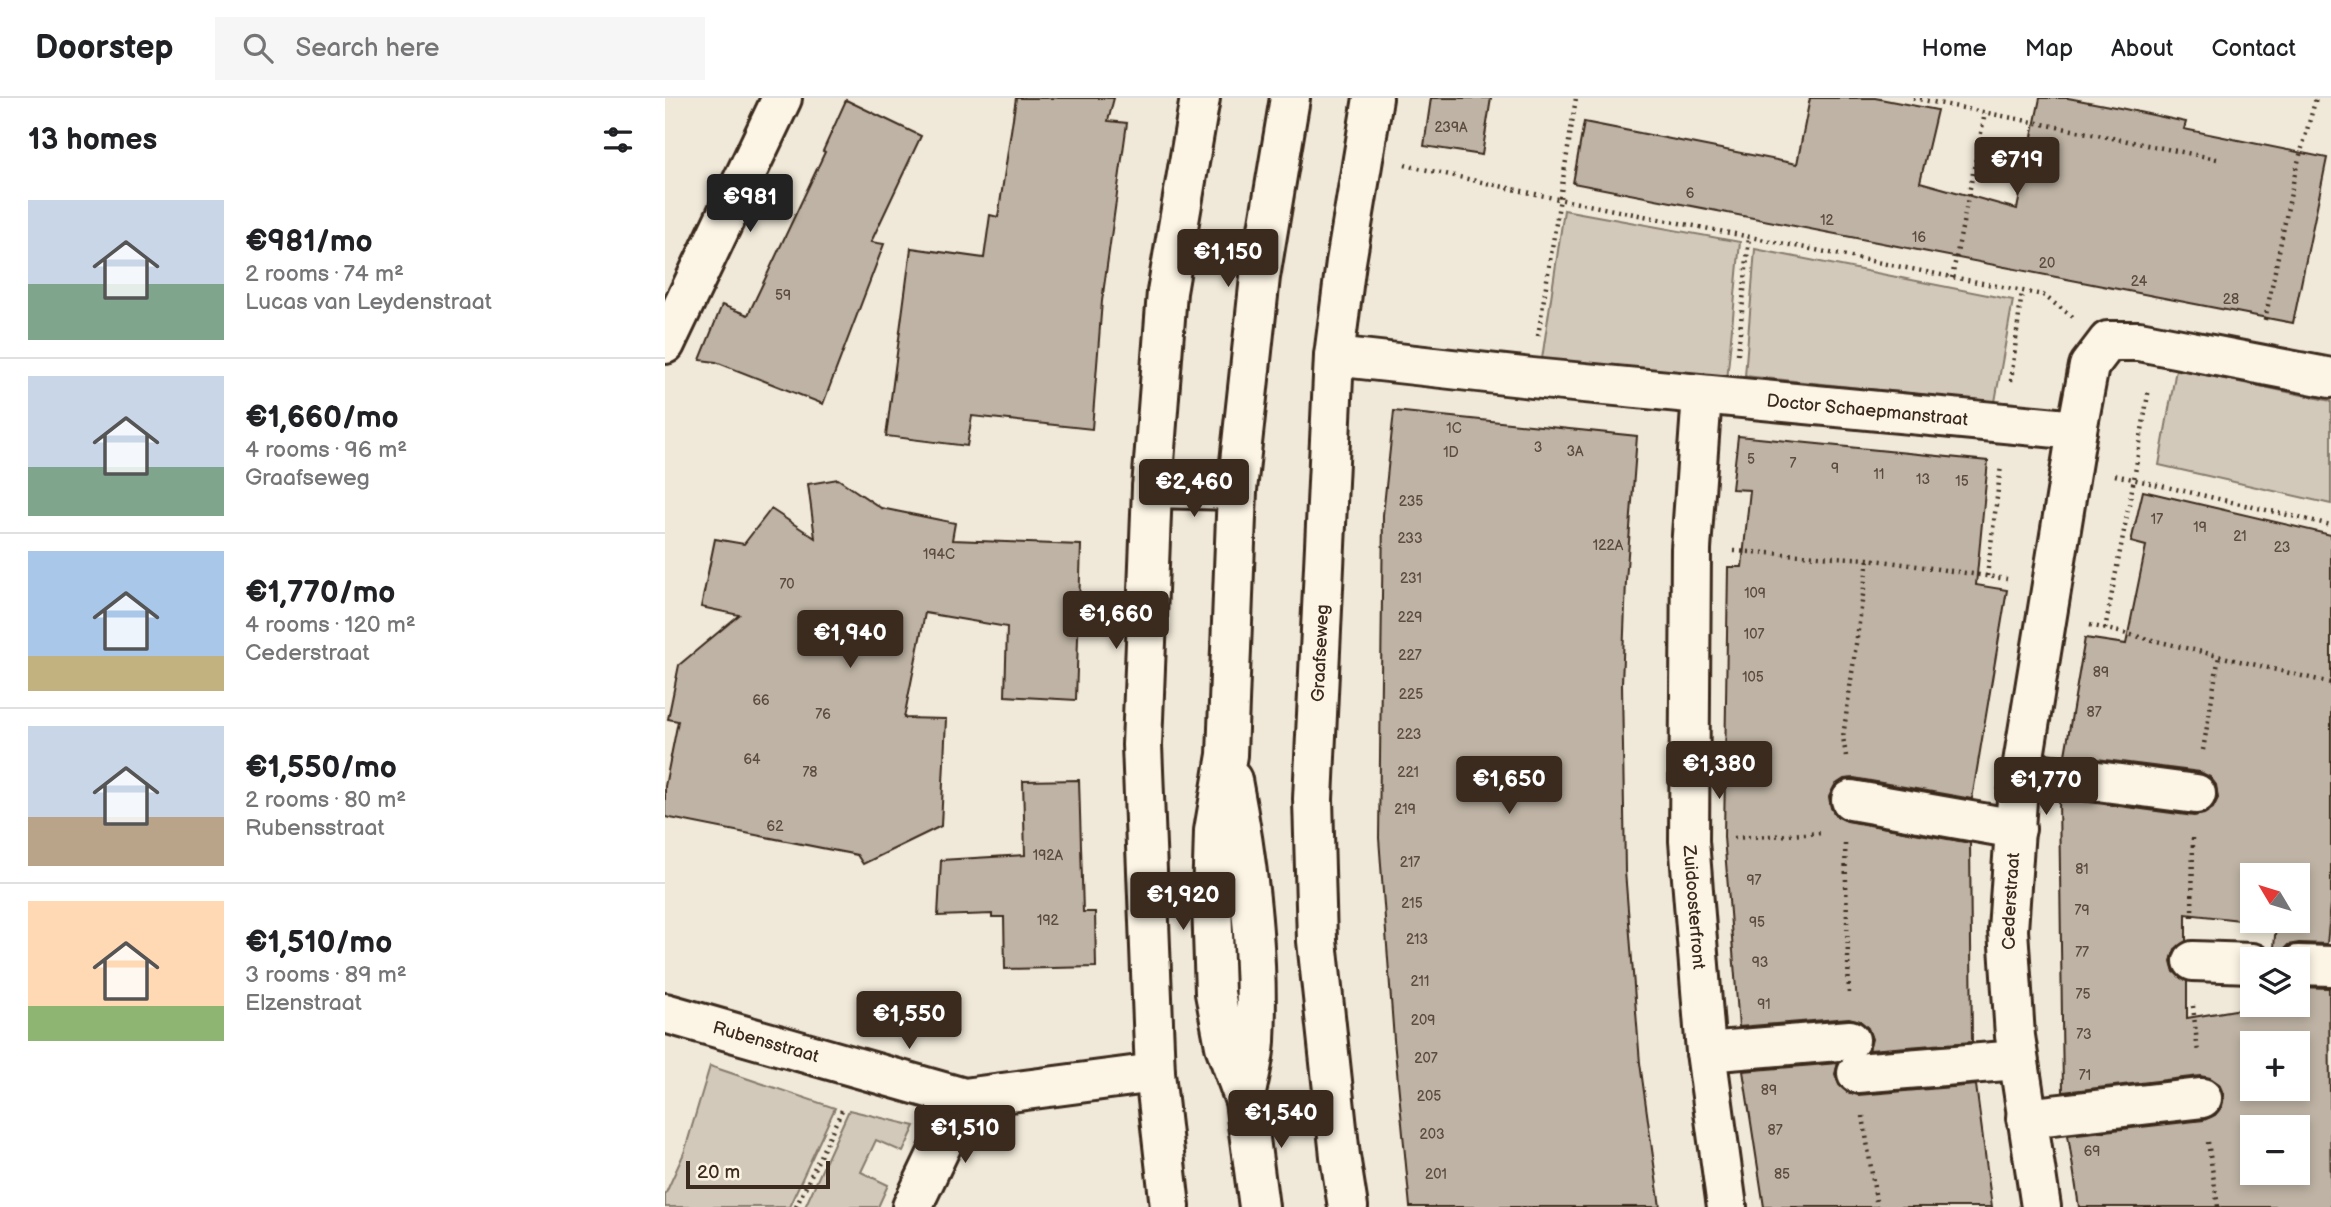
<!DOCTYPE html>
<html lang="en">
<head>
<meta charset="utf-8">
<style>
  :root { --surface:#fff; --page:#f6f6f6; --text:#202124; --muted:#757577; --line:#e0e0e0; --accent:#3b2a1e }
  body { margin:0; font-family:"Balsamiq Sans",sans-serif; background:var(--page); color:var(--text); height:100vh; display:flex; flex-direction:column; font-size:26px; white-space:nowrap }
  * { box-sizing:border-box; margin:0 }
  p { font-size:23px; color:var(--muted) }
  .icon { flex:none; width:38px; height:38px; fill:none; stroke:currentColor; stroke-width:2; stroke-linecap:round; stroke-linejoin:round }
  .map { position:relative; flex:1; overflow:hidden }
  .details { display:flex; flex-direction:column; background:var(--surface); width:665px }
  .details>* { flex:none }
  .needle { width:46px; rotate:308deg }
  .fabs { position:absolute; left:1575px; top:765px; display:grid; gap:14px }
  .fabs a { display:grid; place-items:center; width:70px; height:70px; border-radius:0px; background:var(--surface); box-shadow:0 4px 10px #0003; font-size:35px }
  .scale { position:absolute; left:21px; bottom:18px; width:144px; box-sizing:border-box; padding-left:7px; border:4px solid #3b2a1e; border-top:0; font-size:19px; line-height:24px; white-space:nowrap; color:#3b2a1e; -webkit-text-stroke:5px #fcf5e5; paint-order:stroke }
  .price { position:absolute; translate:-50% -60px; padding:0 16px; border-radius:7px; background:var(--accent); color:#fff; font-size:23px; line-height:46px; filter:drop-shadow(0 2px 4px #0008) }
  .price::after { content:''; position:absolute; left:50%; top:42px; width:21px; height:16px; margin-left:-10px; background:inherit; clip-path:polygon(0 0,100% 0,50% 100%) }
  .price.active { background:#222; color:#fff }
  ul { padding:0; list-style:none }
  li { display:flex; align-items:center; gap:21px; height:175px; padding:0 28px }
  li+li { border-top:2px solid var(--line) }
  li span { display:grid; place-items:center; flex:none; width:196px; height:140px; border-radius:0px; color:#555 }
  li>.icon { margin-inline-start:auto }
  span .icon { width:84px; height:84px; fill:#fffc; stroke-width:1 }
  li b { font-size:30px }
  h2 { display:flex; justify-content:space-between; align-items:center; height:84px; padding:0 28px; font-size:30px }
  header { display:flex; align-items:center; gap:42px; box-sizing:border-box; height:98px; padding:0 35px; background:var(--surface); border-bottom:2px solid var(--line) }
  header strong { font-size:33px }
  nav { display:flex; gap:38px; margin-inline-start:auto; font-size:24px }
  .search { width:490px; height:63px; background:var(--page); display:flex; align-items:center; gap:18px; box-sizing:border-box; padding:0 24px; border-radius:0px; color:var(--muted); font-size:26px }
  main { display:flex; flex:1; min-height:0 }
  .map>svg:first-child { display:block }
  .green { fill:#d2c9ba; stroke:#867a6c; stroke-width:2 }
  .building { fill:#beb3a4; stroke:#3b2a1e; stroke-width:2; fill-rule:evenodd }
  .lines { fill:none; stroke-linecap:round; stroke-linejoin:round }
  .minor-casing { stroke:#3b2a1e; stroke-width:44 }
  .path { stroke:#3b2a1e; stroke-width:4.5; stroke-dasharray:2 5; stroke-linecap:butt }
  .minor { stroke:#fcf5e5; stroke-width:38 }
  .labels { text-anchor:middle; stroke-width:7; stroke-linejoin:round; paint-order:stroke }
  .number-label { font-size:14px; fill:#5c4c40 }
  .street-label { font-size:18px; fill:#3b2a1e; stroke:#fcf5e5 }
</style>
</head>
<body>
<header>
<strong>Doorstep</strong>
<div class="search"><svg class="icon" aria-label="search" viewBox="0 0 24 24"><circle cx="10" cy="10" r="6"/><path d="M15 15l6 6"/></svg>Search here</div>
<nav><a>Home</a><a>Map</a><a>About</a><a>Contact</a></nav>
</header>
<main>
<section class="details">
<h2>13 homes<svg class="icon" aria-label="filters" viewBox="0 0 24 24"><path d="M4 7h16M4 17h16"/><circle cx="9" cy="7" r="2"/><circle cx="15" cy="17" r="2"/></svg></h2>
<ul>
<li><span style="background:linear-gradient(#c9d6e8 60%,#7fa58c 0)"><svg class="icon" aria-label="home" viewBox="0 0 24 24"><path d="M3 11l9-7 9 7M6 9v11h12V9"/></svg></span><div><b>€981/mo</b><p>2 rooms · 74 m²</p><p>Lucas van Leydenstraat</p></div></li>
<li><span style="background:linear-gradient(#c9d6e8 65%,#7fa58c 0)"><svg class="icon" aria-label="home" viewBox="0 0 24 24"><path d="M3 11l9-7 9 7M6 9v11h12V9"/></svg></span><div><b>€1,660/mo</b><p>4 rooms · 96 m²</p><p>Graafseweg</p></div></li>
<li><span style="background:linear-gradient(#a9c7e8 75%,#c2b280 0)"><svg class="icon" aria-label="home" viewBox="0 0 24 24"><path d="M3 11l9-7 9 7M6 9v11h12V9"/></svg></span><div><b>€1,770/mo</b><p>4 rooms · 120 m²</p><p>Cederstraat</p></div></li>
<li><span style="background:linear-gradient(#c9d6e8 65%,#b9a48a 0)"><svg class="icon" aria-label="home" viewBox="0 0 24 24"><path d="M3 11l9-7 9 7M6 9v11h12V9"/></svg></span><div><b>€1,550/mo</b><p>2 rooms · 80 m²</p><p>Rubensstraat</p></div></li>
<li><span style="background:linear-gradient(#ffd9b3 75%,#8fb573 0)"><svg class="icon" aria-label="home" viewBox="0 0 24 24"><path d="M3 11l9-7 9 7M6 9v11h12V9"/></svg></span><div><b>€1,510/mo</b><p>3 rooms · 89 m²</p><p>Elzenstraat</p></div></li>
</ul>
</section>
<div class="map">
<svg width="1666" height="1109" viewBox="0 0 1666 1109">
  <rect width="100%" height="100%" fill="#f0e9d9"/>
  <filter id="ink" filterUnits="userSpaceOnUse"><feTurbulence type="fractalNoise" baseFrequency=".0143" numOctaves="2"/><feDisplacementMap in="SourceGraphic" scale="14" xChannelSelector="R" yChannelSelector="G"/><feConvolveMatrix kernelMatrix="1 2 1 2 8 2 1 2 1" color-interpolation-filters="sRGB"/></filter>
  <g filter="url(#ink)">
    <!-- green -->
    <g class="green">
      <path d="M899,112L1075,144L1062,283L877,261Z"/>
      <path d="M1090,151L1348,202L1330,304L1080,278Z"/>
      <path d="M1511,271L1666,303V406L1494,367Z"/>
      <path d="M45,968L170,1010L124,1109H0V1097L19,1055Z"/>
      <path d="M184,1012L250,1028L238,1054L211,1042L196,1074L223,1087L213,1109H140Z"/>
    </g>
    <!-- building -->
    <g class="building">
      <path d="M351,0H449L443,23L462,25L437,203L427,331L307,318L302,348L221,338L246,150L319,160L325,117L333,119Z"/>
      <path d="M766,0H826L817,57L759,48Z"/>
      <path d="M1145,0H1210L1272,12L1255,84L1352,111L1375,0H1403L1455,10L1521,24L1519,31L1662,60L1628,225L908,85L919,24L1132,66Z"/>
      <path d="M181,2L256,38L206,144L219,146L158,306L51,264L35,262L57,207L83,217L160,54L158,53Z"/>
      <path d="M729,313L972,338L961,483L957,586L960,773L975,965L995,1109H745L729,942L714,740L718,417Z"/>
      <path d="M1073,338L1323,363L1311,487L1342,492L1307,701L1189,680L1179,681L1170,687L1164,699L1166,710L1171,718L1182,723L1305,745L1307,944L1204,952L1207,941L1203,930L1195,923L1184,920L1074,929L1059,739L1063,469H1077L1085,392L1067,391Z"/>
      <path d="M173,381L216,410L290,425L287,442L416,447L411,602L340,598L342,529L260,515L239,620L281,621L276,728L198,766L192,757L0,719V688L13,623L3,621L14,567L74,517L36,509L50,441L79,446L106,411L150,440L143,386Z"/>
      <path d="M1478,393L1666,437V806L1662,846L1634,845L1623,847L1615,855L1613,861H1608L1611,826L1521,816V843L1510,851L1506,863L1509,874L1522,883V920L1606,906H1633V889L1664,890L1666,1109H1414L1403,1037L1539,1022L1550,1017L1557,1008L1559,998L1554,986L1545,980L1535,978L1398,994L1394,700L1529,718L1539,716L1548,710L1553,700L1551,687L1545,679L1535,674L1400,657L1420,540L1461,546L1481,448L1466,444ZM1587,777H1633V822H1587ZM1587,945H1633V990H1587ZM1587,1029H1633V1074H1587Z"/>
      <path d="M414,682L418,814H430L431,869L340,871L339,819H327V816L273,818L276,762L360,757L358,683Z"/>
      <path d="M1173,965L1170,976L1174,987L1182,994L1193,997L1311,987L1327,1109H1099L1078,973Z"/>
    </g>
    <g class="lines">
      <!-- minor casing -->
      <g class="minor-casing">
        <g id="minor">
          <path d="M0,246L117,0"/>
          <path id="s1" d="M669,258L867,280L1412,332L1424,268L1443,243H1474L1666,280"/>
          <path id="s2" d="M1037,297L1026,451L1024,743L1041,954L1062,1109"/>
          <path d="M487,390L572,392"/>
          <path d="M1357,673L1531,696"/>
          <path d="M567,682C583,765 594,859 590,943C589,962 583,982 580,1001"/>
          <path d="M1186,702L1351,731"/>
          <path d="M1528,863L1587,865"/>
          <path d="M1633,867L1666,868"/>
          <path id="s3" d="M0,915L299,1000L490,975"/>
          <path d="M1041,954L1185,942"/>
          <path d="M1192,975L1353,962"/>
          <path d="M1361,1020L1537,1000"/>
          <path d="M247,1109L299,1000"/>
          <path d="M505,1109L490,975L477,647L487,390L502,194L535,0"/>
          <path d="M594,1109L580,1003L560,948L550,895L547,804L549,733L562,657L572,392L595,179L625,0"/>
          <path id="s4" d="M683,1109L675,1058L652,843L648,701L669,258L681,164L708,0"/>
          <path id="s5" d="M1376,1109L1350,938L1343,832L1352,702L1412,332"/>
        </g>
      </g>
      <!-- path -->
      <g class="path">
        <path d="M1248,0L1552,61"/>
        <path d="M740,67L893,101L1378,197L1408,219"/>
        <path d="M1287,180L1320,15"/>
        <path d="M1600,222L1630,75L1651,0"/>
        <path d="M873,238L911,0"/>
        <path d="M1073,256L1084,139"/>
        <path d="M1346,283L1357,193"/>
        <path d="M1450,377L1666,427"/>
        <path d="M1069,453L1203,461L1342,481"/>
        <path d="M1322,478L1336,368"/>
        <path d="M1425,527L1666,585"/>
        <path d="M1440,531L1469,381L1484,290"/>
        <path d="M1538,652L1554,558"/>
        <path d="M1181,658L1178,639L1203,461"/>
        <path d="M1069,740L1158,735"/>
        <path d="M1180,746L1184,898"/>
        <path d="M1527,819L1528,740"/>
        <path d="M1528,908L1533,955"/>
        <path d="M1198,1018L1212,1109"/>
        <path d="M1543,1044L1553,1109"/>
        <path d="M131,1109L177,1012"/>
      </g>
      <!-- minor -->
      <use href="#minor" class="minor"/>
    </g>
  </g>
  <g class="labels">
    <!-- number labels -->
    <g class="number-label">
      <text x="786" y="34">239A</text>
      <text x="1025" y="100">6</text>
      <text x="1162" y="127">12</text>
      <text x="1254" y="144">16</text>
      <text x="1382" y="170">20</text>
      <text x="1474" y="188">24</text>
      <text x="118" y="202">59</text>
      <text x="1566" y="206">28</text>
      <text x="789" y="335">1C</text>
      <text x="873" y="354">3</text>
      <text x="910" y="358">3A</text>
      <text x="786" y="359">1D</text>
      <text x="1086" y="366">5</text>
      <text x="1128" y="370">7</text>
      <text x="1170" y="375">9</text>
      <text x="1214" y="381">11</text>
      <text x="1258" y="386">13</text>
      <text x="1297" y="388">15</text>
      <text x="746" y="408">235</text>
      <text x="1492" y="426">17</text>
      <text x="1535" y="434">19</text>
      <text x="1575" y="443">21</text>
      <text x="745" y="445">233</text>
      <text x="943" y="452">122A</text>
      <text x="1617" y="454">23</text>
      <text x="274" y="461">194C</text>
      <text x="746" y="485">231</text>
      <text x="122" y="491">70</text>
      <text x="1090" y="500">109</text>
      <text x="745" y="524">229</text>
      <text x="1089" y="541">107</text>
      <text x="745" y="562">227</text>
      <text x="1436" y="579">89</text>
      <text x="1088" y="584">105</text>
      <text x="746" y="601">225</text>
      <text x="96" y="607">66</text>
      <text x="1429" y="619">87</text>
      <text x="158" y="621">76</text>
      <text x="744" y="641">223</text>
      <text x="87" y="666">64</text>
      <text x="145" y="679">78</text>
      <text x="743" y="679">221</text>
      <text x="740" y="716">219</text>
      <text x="110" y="733">62</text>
      <text x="383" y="762">192A</text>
      <text x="745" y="769">217</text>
      <text x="1417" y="776">81</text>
      <text x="1089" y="787">97</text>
      <text x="747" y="810">215</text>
      <text x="1417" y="817">79</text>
      <text x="383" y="827">192</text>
      <text x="1092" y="829">95</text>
      <text x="752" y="846">213</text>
      <text x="1417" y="859">77</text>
      <text x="1095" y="869">93</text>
      <text x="755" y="888">211</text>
      <text x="1418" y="901">75</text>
      <text x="1099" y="911">91</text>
      <text x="758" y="927">209</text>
      <text x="1419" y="941">73</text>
      <text x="761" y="965">207</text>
      <text x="1420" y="982">71</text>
      <text x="1104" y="997">89</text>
      <text x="764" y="1003">205</text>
      <text x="1110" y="1037">87</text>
      <text x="767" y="1041">203</text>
      <text x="1427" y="1058">69</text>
      <text x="771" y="1081">201</text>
      <text x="1117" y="1081">85</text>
    </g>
    <!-- street labels -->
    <g class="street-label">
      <text dy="6" stroke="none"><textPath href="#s1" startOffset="536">Doctor Schaepmanstraat</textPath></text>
      <text dy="6" stroke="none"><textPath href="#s4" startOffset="556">Graafseweg</textPath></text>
      <text dy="6" stroke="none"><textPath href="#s5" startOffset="308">Cederstraat</textPath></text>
      <text dy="6" stroke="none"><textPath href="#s2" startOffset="513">Zuidoosterfront</textPath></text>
      <text dy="6" stroke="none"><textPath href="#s3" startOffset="105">Rubensstraat</textPath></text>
    </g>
  </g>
</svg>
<div class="fabs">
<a><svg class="needle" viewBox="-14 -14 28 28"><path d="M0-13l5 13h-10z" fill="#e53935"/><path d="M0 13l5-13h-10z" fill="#757577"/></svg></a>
<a><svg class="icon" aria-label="layers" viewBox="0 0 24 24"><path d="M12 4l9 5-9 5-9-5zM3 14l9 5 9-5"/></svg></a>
<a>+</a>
<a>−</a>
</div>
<div class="scale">20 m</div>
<b class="price" style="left:1352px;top:99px">€719</b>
<b class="price active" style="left:85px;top:136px">€981</b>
<b class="price" style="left:563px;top:191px">€1,150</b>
<b class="price" style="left:529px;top:421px">€2,460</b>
<b class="price" style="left:451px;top:553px">€1,660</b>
<b class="price" style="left:185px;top:572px">€1,940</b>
<b class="price" style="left:1054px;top:703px">€1,380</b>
<b class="price" style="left:844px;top:718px">€1,650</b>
<b class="price" style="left:1381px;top:719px">€1,770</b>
<b class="price" style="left:518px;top:834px">€1,920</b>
<b class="price" style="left:244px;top:953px">€1,550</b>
<b class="price" style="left:616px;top:1052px">€1,540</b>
<b class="price" style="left:300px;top:1067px">€1,510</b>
</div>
</main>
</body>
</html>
